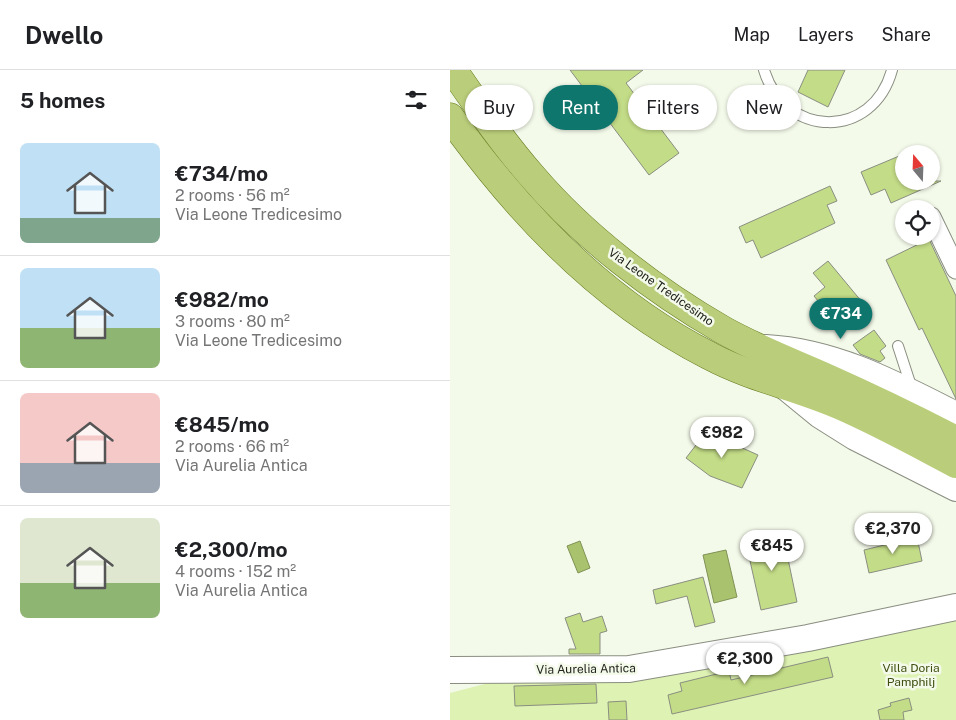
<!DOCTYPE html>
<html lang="en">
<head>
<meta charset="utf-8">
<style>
  :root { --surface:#fff; --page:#f6f6f6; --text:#202124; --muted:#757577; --line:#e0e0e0; --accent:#0f766e }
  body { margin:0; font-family:"Public Sans",sans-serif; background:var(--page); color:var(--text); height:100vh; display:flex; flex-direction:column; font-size:19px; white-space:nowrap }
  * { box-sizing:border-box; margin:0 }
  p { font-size:16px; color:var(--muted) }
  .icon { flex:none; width:28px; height:28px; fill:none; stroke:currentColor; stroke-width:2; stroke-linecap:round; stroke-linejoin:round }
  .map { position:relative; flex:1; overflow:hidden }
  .panel { display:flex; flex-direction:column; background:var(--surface); width:450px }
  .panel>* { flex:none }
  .banner { position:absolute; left:15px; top:15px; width:415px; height:45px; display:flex; gap:10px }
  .needle { width:32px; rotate:341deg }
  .buttons { position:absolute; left:445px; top:75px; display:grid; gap:10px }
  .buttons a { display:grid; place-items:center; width:45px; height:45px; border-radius:50%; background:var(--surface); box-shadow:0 1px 4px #0004; font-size:25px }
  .price { position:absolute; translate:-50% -42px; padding:0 11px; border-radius:18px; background:#fff; color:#222; font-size:16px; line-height:32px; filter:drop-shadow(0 1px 2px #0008) }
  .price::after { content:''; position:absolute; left:50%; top:30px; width:15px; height:11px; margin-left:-8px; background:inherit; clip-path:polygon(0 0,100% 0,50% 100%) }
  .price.active { background:var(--accent); color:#fff }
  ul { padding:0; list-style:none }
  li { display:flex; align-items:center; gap:15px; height:125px; padding:0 20px }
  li+li { border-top:1px solid var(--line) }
  li span { display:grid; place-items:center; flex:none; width:140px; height:100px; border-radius:8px; color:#555 }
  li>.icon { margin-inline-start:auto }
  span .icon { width:60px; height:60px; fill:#fffc; stroke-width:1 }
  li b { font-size:21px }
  h2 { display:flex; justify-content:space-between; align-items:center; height:60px; padding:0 20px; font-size:21px }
  .chip { padding:0 18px; border-radius:22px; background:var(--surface); box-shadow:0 1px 4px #0004; font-size:18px; line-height:45px }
  .chip.active { background:var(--accent); color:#fff }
  header { display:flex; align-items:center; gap:30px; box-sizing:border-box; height:70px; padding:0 25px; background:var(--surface); border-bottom:1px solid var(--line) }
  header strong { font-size:24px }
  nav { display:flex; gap:28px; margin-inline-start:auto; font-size:18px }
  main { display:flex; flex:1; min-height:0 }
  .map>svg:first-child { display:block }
  .green { fill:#def2b3 }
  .water { fill:#a9c26d; stroke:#809255 }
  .building { fill:#c3dc87; stroke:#8a8e81 }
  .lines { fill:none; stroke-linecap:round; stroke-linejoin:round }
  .service-casing { stroke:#898e80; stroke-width:12 }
  .minor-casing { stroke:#898e80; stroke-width:21 }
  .tertiary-casing { stroke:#898e80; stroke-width:26 }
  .secondary-casing { stroke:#898e80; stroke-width:28 }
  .primary-casing { stroke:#677b20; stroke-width:29 }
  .service { stroke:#fff; stroke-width:10 }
  .minor { stroke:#fff; stroke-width:19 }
  .tertiary { stroke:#fff; stroke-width:24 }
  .secondary { stroke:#fff; stroke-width:26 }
  .primary { stroke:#bacd7a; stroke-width:28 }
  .labels { text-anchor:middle; stroke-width:5; stroke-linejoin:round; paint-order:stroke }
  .street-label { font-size:12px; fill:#21231e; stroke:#f4faea }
  .park-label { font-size:12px; fill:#404f12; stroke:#f4faea }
</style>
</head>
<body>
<header>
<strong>Dwello</strong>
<nav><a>Map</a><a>Layers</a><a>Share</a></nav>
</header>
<main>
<section class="panel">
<h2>5 homes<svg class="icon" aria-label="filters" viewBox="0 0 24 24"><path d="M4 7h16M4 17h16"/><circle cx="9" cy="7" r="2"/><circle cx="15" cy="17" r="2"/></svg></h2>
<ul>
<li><span style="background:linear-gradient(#bfe0f5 75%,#7fa58c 0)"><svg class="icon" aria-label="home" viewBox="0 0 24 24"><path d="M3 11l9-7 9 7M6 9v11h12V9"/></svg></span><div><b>€734/mo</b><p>2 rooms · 56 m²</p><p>Via Leone Tredicesimo</p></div></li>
<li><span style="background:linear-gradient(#bfe0f5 60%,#8fb573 0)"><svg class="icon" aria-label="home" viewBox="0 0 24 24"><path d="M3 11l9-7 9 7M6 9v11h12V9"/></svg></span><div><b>€982/mo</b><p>3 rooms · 80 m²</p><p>Via Leone Tredicesimo</p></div></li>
<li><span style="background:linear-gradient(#f6c9c9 70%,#9aa5b1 0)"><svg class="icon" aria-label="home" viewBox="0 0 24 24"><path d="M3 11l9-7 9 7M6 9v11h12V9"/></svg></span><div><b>€845/mo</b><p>2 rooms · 66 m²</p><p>Via Aurelia Antica</p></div></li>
<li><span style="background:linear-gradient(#dfe7d0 65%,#8fb573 0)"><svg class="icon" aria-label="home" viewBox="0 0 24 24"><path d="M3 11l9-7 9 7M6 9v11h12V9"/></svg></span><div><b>€2,300/mo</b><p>4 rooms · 152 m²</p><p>Via Aurelia Antica</p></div></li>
</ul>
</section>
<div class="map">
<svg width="506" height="650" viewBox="0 0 506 650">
  <rect width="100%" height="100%" fill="#f4faea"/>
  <!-- green -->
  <path class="green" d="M506,550V650H0V623L42,612L356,577L469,558Z"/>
  <!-- water -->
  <g class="water">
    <path d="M130,471L140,498L128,503L117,476Z"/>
    <path d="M276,480L287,527L264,533L253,485Z"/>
  </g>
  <!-- building -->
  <g class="building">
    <path d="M120,0H193L176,13L229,83L199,105Z"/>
    <path d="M358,0H395L378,37L348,22Z"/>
    <path d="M454,84V111H491L441,133L435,119L421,125L411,102Z"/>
    <path d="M380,116L387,131L377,135L385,153L311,188L303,170L296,173L289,157Z"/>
    <path d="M479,169L506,226V329L472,258L469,260L436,190Z"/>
    <path d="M378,191L412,232L386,253L364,226L375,217L363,203Z"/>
    <path d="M424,260L436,276L430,281L435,288L430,292L410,284L403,275Z"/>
    <path d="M260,357L279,372L308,385L292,418L260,406L236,388Z"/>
    <path d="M333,465L347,532L311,540L296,473Z"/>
    <path d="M467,467L472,491L419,503L414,480Z"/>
    <path d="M253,507L265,552L245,557L237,526L206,534L203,520Z"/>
    <path d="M130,543L133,552L152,546L157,561L150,563V584H119V579H126L115,548Z"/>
    <path d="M378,587L383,607L222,644L218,625L232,621L230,613L279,601L281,610Z"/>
    <path d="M146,614L147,633L65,636L64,616Z"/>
    <path d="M459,628L462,640L453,642L454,650H430L428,640L441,636L440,633Z"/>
    <path d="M176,631L177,650H159L158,632Z"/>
  </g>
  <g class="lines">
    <!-- service casing -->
    <g class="service-casing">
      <g id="service">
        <path d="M314,0C335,69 423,70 442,0"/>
        <path d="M448,276L462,319"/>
      </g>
    </g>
    <!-- minor casing -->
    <g class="minor-casing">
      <path id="minor" d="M481,147L506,199"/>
    </g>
    <!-- tertiary casing -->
    <g class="tertiary-casing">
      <path id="tertiary" d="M316,277C386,281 445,313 506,344"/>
    </g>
    <!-- secondary casing -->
    <g class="secondary-casing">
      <g id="secondary">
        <path d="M337,318L370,345L405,367L506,418"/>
        <path d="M0,600L179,599L358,568L506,537"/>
      </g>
    </g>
    <!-- primary casing -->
    <g class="primary-casing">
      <g id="primary">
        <path d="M3,0C28,36 53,73 82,106C133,166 205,221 273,260C305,278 339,291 373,306C418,326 462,347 506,370"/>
        <path d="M0,47C69,144 153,232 260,286C301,308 348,317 391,336C430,353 468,374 506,394"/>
      </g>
    </g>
    <!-- service -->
    <use href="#service" class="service"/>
    <!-- minor -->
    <use href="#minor" class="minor"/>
    <!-- tertiary -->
    <use href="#tertiary" class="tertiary"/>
    <!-- secondary -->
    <use href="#secondary" class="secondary"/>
    <!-- primary -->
    <use href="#primary" class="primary"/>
  </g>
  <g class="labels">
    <!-- street labels -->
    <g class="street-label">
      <text transform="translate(211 217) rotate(35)" y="4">Via Leone Tredicesimo</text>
      <text transform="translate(136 599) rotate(-1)" y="4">Via Aurelia Antica</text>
    </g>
    <!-- park labels -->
    <g class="park-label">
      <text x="461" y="602">Villa Doria<tspan x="461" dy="14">Pamphilj</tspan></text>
    </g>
  </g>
</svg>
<div class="buttons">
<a><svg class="needle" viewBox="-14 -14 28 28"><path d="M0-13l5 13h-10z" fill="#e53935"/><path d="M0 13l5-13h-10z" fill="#757577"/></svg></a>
<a><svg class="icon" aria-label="locate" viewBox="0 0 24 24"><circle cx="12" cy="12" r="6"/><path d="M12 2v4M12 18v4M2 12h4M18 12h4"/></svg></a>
</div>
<b class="price active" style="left:391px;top:270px">€734</b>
<b class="price" style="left:272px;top:389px">€982</b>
<b class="price" style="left:443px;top:485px">€2,370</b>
<b class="price" style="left:322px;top:502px">€845</b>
<b class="price" style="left:295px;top:615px">€2,300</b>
<div class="banner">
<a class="chip">Buy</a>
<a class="chip active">Rent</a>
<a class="chip">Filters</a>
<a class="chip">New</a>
</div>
</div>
</main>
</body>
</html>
